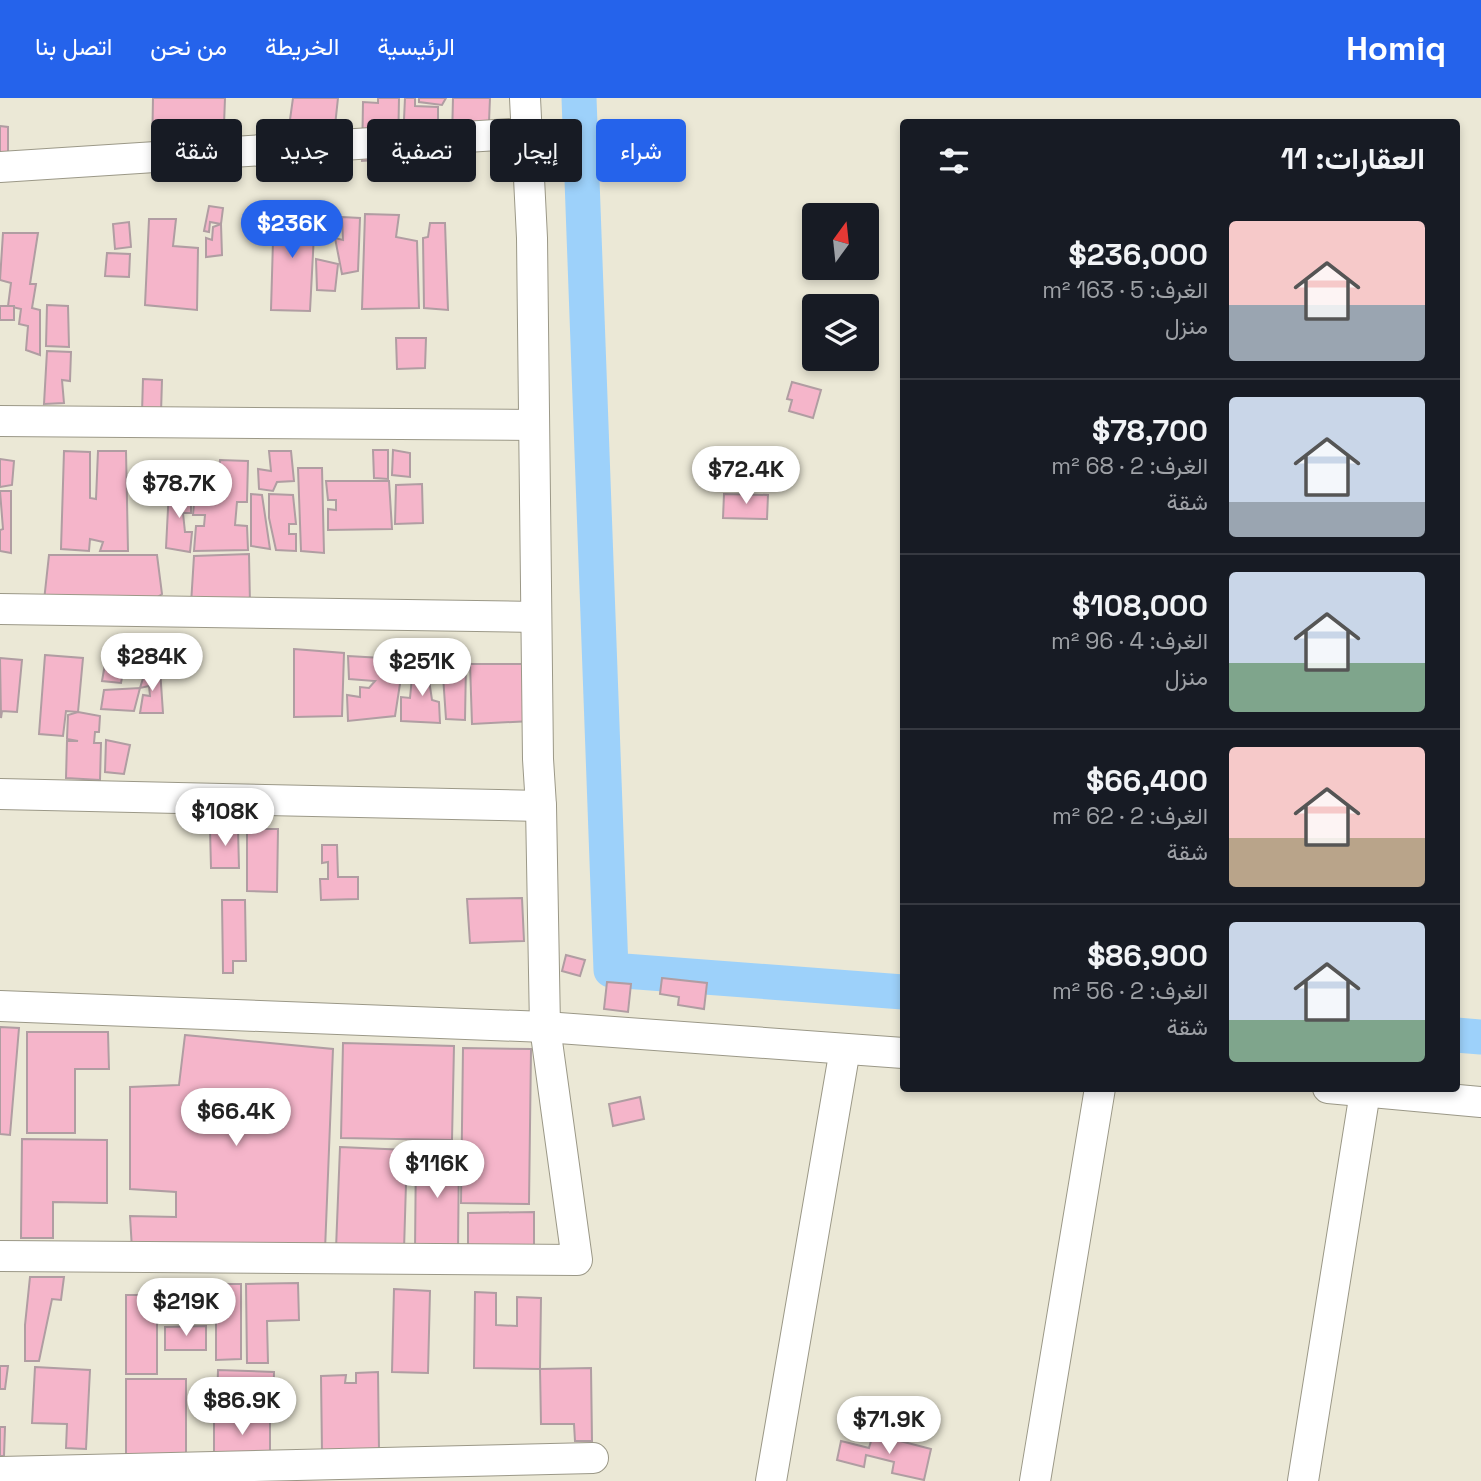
<!DOCTYPE html>
<html lang="ar">
<head>
<meta charset="utf-8">
<style>
  :root { --surface:#171b24; --page:#20242c; --text:#f1f3f6; --muted:#9ea1a6; --line:#363941; --accent:#2563eb }
  body { margin:0; font-family:"Space Grotesk",Vazirmatn,sans-serif; background:var(--page); color:var(--text); direction:rtl; height:100vh; display:flex; flex-direction:column; font-size:26px; white-space:nowrap }
  * { box-sizing:border-box; margin:0 }
  p { font-size:23px; color:var(--muted) }
  .icon { flex:none; width:38px; height:38px; fill:none; stroke:currentColor; stroke-width:2; stroke-linecap:round; stroke-linejoin:round }
  .map { position:relative; flex:1; overflow:hidden; direction:ltr }
  .details { position:absolute; left:900px; top:21px; width:560px; height:973px; display:flex; flex-direction:column; background:var(--surface); border-radius:7px; box-shadow:0 4px 10px #0003; direction:rtl }
  .details>* { flex:none }
  .hud { position:absolute; left:21px; top:21px; width:665px; height:63px; direction:rtl; display:flex; gap:14px }
  .needle { width:46px; rotate:15deg }
  .fabs { position:absolute; left:802px; top:105px; display:grid; gap:14px }
  .fabs a { display:grid; place-items:center; width:77px; height:77px; border-radius:7px; background:var(--surface); box-shadow:0 4px 10px #0003; font-size:35px }
  .price { position:absolute; translate:-50% -60px; padding:0 16px; border-radius:24px; background:#fff; color:#222; font-size:23px; line-height:46px; filter:drop-shadow(0 2px 4px #0008) }
  .price::after { content:''; position:absolute; left:50%; top:42px; width:21px; height:16px; margin-left:-10px; background:inherit; clip-path:polygon(0 0,100% 0,50% 100%) }
  .price.on { background:var(--accent); color:#fff }
  ul { padding:0; list-style:none }
  li { display:flex; align-items:center; gap:21px; height:175px; padding:0 35px }
  li+li { border-top:2px solid var(--line) }
  li span { display:grid; place-items:center; flex:none; width:196px; height:140px; border-radius:7px; color:#555 }
  li>.icon { margin-inline-start:auto }
  span .icon { width:84px; height:84px; fill:#fffc; stroke-width:1 }
  li b { font-size:30px }
  h2 { display:flex; justify-content:space-between; align-items:center; height:84px; padding:0 35px; font-size:30px }
  .tag { padding:0 24px; border-radius:7px; background:var(--surface); box-shadow:0 4px 10px #0003; font-size:24px; line-height:63px }
  .tag.on { background:var(--accent); color:#fff }
  header { display:flex; align-items:center; gap:42px; box-sizing:border-box; height:98px; padding:0 35px; background:var(--accent); color:#fff }
  header strong { font-size:33px }
  nav { display:flex; gap:38px; margin-inline-start:auto; font-size:24px }
  .map>svg:first-child { display:block }
  .lines { fill:none; stroke-linecap:round; stroke-linejoin:round }
  .canal { stroke:#9dd1fa; stroke-width:35 }
  .building { fill:#f5b5ca; stroke:#b09da2; stroke-width:2 }
  .minor-casing { stroke:#9b9887; stroke-width:32 }
  .minor { stroke:#fff; stroke-width:30 }
</style>
</head>
<body>
<header>
<strong>Homiq</strong>
<nav><a>الرئيسية</a><a>الخريطة</a><a>من نحن</a><a>اتصل بنا</a></nav>
</header>
<div class="map">
<svg width="1481" height="1383" viewBox="0 0 1481 1383">
  <rect width="100%" height="100%" fill="#ebe8d6"/>
  <g class="lines">
    <!-- canal -->
    <g class="canal">
      <path d="M579,0L611,872L903,894"/>
      <path d="M1456,937L1481,939"/>
    </g>
  </g>
  <!-- building -->
  <g class="building">
    <path d="M153,0H225L223,54L152,57Z"/>
    <path d="M293,0H338L334,37L287,43Z"/>
    <path d="M378,0H399L398,54L372,48L374,62L362,63L363,4L378,5Z"/>
    <path d="M405,0H415V8L438,9V34L403,43Z"/>
    <path d="M419,0H446L442,7L419,4Z"/>
    <path d="M453,0H490L488,48L452,40Z"/>
    <path d="M0,28L8,29V57H0Z"/>
    <path d="M292,107L291,116L315,117L310,213L271,212L274,108Z"/>
    <path d="M209,108L223,110L221,126L210,124L209,134L204,133Z"/>
    <path d="M365,116L399,117L396,139L417,143L419,210L362,211Z"/>
    <path d="M342,119L360,120L358,173L342,176L335,140L343,142Z"/>
    <path d="M149,121H176L173,148L198,150L197,212L145,207Z"/>
    <path d="M129,124L131,149L115,151L113,126Z"/>
    <path d="M430,125H445L448,212L424,210L423,140L428,139Z"/>
    <path d="M221,126L222,157L206,159V140L212,142L213,129Z"/>
    <path d="M3,135H38L30,186H36L32,210L40,212V257L26,252L28,228L19,226L21,211L8,208L11,185L0,182Z"/>
    <path d="M107,155L130,156L129,179L105,178Z"/>
    <path d="M316,161L338,166L335,193L317,192Z"/>
    <path d="M47,207L68,208L69,249L46,248Z"/>
    <rect x="0" y="208" width="14" height="14"/>
    <path d="M396,240H426L425,270L397,271Z"/>
    <path d="M47,253L71,254L70,283L62,282L64,305L44,306Z"/>
    <path d="M143,281L162,282L161,315H142Z"/>
    <path d="M792,284L821,292L813,320L789,313L792,302L787,301Z"/>
    <path d="M373,352H388V381L374,380Z"/>
    <path d="M393,352L410,355V379L392,377Z"/>
    <path d="M64,353L90,354V400L96,401L98,353H126L128,453H100L103,444L90,441L89,453L61,451Z"/>
    <path d="M269,353H291L294,383L277,384L273,393L259,391L258,371L271,373Z"/>
    <path d="M0,361L14,363L12,387L0,389Z"/>
    <path d="M220,362L248,363L247,404H237L235,427L247,428L248,452L194,453L196,428H204L205,417H193L196,381L218,383Z"/>
    <path d="M298,370H322L324,455L301,453Z"/>
    <path d="M326,383H389L392,431L328,432V411L336,412V402H328Z"/>
    <path d="M422,386L423,425L395,426L396,387Z"/>
    <path d="M169,391H191V415H183L185,434H192L190,454L166,450Z"/>
    <path d="M0,393H11V455L0,453V432L3,431Z"/>
    <path d="M251,396L262,397L270,451L251,448Z"/>
    <path d="M269,396L293,397L296,426H289V436H296V453L276,452L269,420Z"/>
    <path d="M724,396L768,397L767,421L723,420Z"/>
    <path d="M249,456L250,506H191L194,458Z"/>
    <path d="M49,457H157L162,496L145,508L43,512Z"/>
    <path d="M294,551L344,555L342,618L294,619Z"/>
    <path d="M45,557L83,560L78,614L66,613L63,638L39,636Z"/>
    <path d="M348,558L382,560V574L402,573L395,618L348,623L347,597L360,599V589L369,590L375,583L349,581Z"/>
    <path d="M0,560L22,562L17,614L2,613L1,620Z"/>
    <path d="M106,560L125,564L121,585L102,583Z"/>
    <path d="M423,561H436L438,582H429L432,602L439,604L440,625L401,623V599L410,600L412,579L422,584Z"/>
    <path d="M442,563L466,565L465,622L446,621Z"/>
    <path d="M470,566H531L532,623L472,626Z"/>
    <path d="M160,571L163,615H140L143,597L150,598L149,588L140,590L145,574Z"/>
    <path d="M140,590L134,613L101,611L104,592Z"/>
    <path d="M78,614L100,618L99,634H95L94,645H101L100,682L66,680L67,643H78L67,641L68,617Z"/>
    <path d="M106,642L130,647L124,676L105,674Z"/>
    <path d="M210,731H238L239,770H211Z"/>
    <path d="M247,731H278L277,794L247,793Z"/>
    <path d="M322,747H337L338,779H358V801L321,802L320,781H328V764L322,765Z"/>
    <path d="M522,800L524,843L470,845L467,801Z"/>
    <path d="M222,802H245L246,863H233V875H223Z"/>
    <path d="M566,857L585,862L580,878L562,873Z"/>
    <path d="M662,880L707,885L704,911L678,907L679,899L660,896Z"/>
    <path d="M607,884L631,886L628,914L604,911Z"/>
    <path d="M0,929L19,930L10,1037L0,1036Z"/>
    <path d="M27,934H108L109,971H75V1035H27Z"/>
    <path d="M185,937L333,951L325,1152L132,1151L130,1118L176,1119V1094L130,1091V989L179,987Z"/>
    <path d="M343,945L454,948L452,1042L341,1040Z"/>
    <path d="M463,950L531,951L529,1106L461,1105Z"/>
    <path d="M640,999L644,1021L613,1028L609,1006Z"/>
    <path d="M22,1041L107,1042V1105L53,1104V1140H21Z"/>
    <path d="M340,1049L407,1052L404,1152L336,1151Z"/>
    <path d="M416,1050L459,1051L458,1154H415Z"/>
    <path d="M534,1114V1152H468V1115Z"/>
    <path d="M30,1179H64L61,1202L52,1201L39,1263H25V1227Z"/>
    <path d="M206,1182L207,1197L165,1198V1183Z"/>
    <path d="M298,1185L299,1222L267,1223L268,1265H247L246,1186Z"/>
    <path d="M216,1186H241V1261L216,1262Z"/>
    <path d="M394,1191L430,1193L428,1275L392,1274Z"/>
    <path d="M475,1194L496,1195V1227L517,1228V1199L541,1200L540,1271L474,1270Z"/>
    <rect x="126" y="1197" width="31" height="79"/>
    <path d="M206,1228V1252H165V1229Z"/>
    <path d="M0,1268H8L5,1291H0Z"/>
    <path d="M35,1269L90,1272L86,1351L66,1350L67,1326L32,1325Z"/>
    <path d="M591,1270L592,1343H575L574,1326H541L540,1271Z"/>
    <path d="M218,1272L274,1274L273,1311L217,1309Z"/>
    <path d="M378,1274L379,1353L322,1354L321,1278L346,1277L345,1285H356V1275Z"/>
    <rect x="126" y="1281" width="60" height="80"/>
    <path d="M214,1317L270,1318V1361H214Z"/>
    <path d="M0,1329H5L4,1358H0Z"/>
    <path d="M873,1336L931,1351L924,1382L892,1375L894,1364L866,1357L864,1369L837,1362L841,1343L869,1350Z"/>
  </g>
  <g class="lines">
    <!-- minor casing -->
    <g class="minor-casing">
      <g id="minor">
        <path d="M0,69L527,35"/>
        <path d="M0,323L534,327"/>
        <path d="M0,511L536,519"/>
        <path d="M0,696L541,708"/>
        <path d="M0,908L545,929L903,955"/>
        <path d="M1328,990L1481,1004"/>
        <path d="M0,1158L577,1162L545,929L541,708L538,661L532,140L525,0"/>
        <path d="M0,1374L593,1360"/>
        <path d="M771,1383L845,951"/>
        <path d="M1035,1383L1100,990"/>
        <path d="M1303,1383L1365,994"/>
      </g>
    </g>
    <!-- minor -->
    <use href="#minor" class="minor"/>
  </g>
</svg>
<div class="fabs">
<a><svg class="needle" viewBox="-14 -14 28 28"><path d="M0-13l5 13h-10z" fill="#e53935"/><path d="M0 13l5-13h-10z" fill="#9ea1a6"/></svg></a>
<a><svg class="icon" aria-label="layers" viewBox="0 0 24 24"><path d="M12 4l9 5-9 5-9-5zM3 14l9 5 9-5"/></svg></a>
</div>
<b class="price on" style="left:292px;top:162px">$236K</b>
<b class="price" style="left:746px;top:408px">$72.4K</b>
<b class="price" style="left:179px;top:422px">$78.7K</b>
<b class="price" style="left:152px;top:595px">$284K</b>
<b class="price" style="left:422px;top:600px">$251K</b>
<b class="price" style="left:225px;top:750px">$108K</b>
<b class="price" style="left:236px;top:1050px">$66.4K</b>
<b class="price" style="left:437px;top:1102px">$116K</b>
<b class="price" style="left:186px;top:1240px">$219K</b>
<b class="price" style="left:242px;top:1339px">$86.9K</b>
<b class="price" style="left:889px;top:1358px">$71.9K</b>
<div class="hud">
<a class="tag on">شراء</a>
<a class="tag">إيجار</a>
<a class="tag">تصفية</a>
<a class="tag">جديد</a>
<a class="tag">شقة</a>
</div>
<section class="details">
<h2>العقارات: 11<svg class="icon" aria-label="filters" viewBox="0 0 24 24"><path d="M4 7h16M4 17h16"/><circle cx="9" cy="7" r="2"/><circle cx="15" cy="17" r="2"/></svg></h2>
<ul>
<li><span style="background:linear-gradient(#f6c9c9 60%,#9aa5b1 0)"><svg class="icon" aria-label="home" viewBox="0 0 24 24"><path d="M3 11l9-7 9 7M6 9v11h12V9"/></svg></span><div><b>$236,000</b><p>الغرف: 5 · 163 m²</p><p>منزل</p></div></li>
<li><span style="background:linear-gradient(#c9d6e8 75%,#9aa5b1 0)"><svg class="icon" aria-label="home" viewBox="0 0 24 24"><path d="M3 11l9-7 9 7M6 9v11h12V9"/></svg></span><div><b>$78,700</b><p>الغرف: 2 · 68 m²</p><p>شقة</p></div></li>
<li><span style="background:linear-gradient(#c9d6e8 65%,#7fa58c 0)"><svg class="icon" aria-label="home" viewBox="0 0 24 24"><path d="M3 11l9-7 9 7M6 9v11h12V9"/></svg></span><div><b>$108,000</b><p>الغرف: 4 · 96 m²</p><p>منزل</p></div></li>
<li><span style="background:linear-gradient(#f6c9c9 65%,#b9a48a 0)"><svg class="icon" aria-label="home" viewBox="0 0 24 24"><path d="M3 11l9-7 9 7M6 9v11h12V9"/></svg></span><div><b>$66,400</b><p>الغرف: 2 · 62 m²</p><p>شقة</p></div></li>
<li><span style="background:linear-gradient(#c9d6e8 70%,#7fa58c 0)"><svg class="icon" aria-label="home" viewBox="0 0 24 24"><path d="M3 11l9-7 9 7M6 9v11h12V9"/></svg></span><div><b>$86,900</b><p>الغرف: 2 · 56 m²</p><p>شقة</p></div></li>
</ul>
</section>
</div>
</body>
</html>
